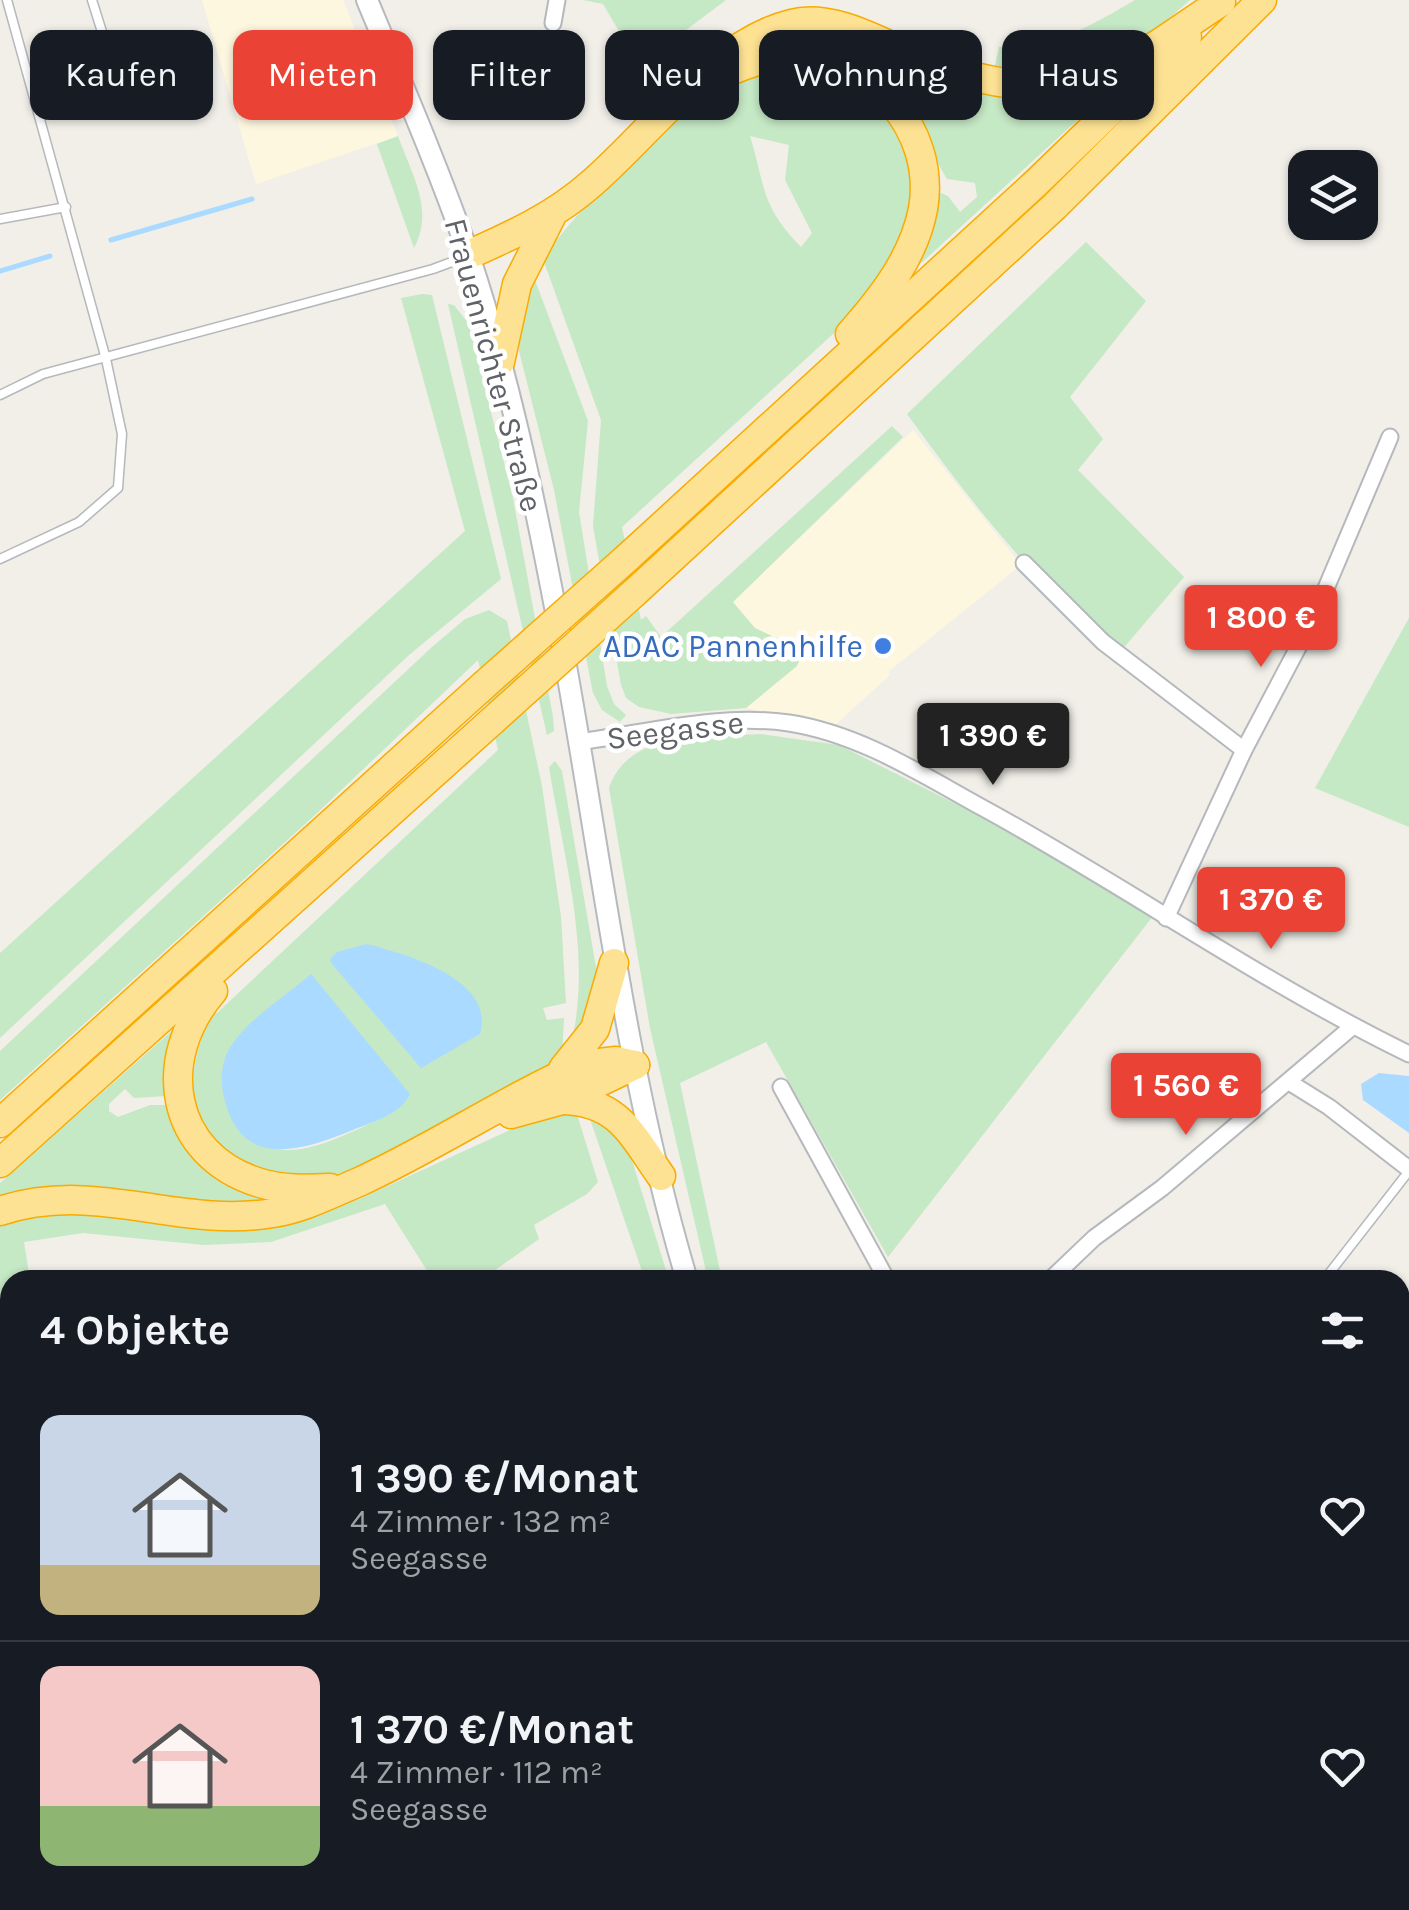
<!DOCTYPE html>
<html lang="de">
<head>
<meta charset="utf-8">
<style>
  :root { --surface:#171b24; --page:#20242c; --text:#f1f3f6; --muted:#9ea1a6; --line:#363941; --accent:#ea4335 }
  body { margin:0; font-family:Karla,sans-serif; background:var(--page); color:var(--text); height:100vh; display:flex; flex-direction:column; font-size:38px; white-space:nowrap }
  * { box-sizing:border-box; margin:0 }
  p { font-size:32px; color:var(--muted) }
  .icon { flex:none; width:55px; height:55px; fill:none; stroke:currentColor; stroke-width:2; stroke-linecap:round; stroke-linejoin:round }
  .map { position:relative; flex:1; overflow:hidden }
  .side { position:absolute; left:0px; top:1270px; width:1410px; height:640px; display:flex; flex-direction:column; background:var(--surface); border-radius:30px 30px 0 0; box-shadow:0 2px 8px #0004 }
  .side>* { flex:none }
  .hud { position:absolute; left:30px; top:30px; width:1350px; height:90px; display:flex; gap:20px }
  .fabs { position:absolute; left:1288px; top:150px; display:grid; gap:20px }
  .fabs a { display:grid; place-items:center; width:90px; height:90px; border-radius:20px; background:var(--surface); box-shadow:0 2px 8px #0004; font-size:50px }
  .price { position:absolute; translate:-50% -85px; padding:0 22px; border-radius:10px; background:var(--accent); color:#fff; font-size:32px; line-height:65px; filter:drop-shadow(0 2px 5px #0008) }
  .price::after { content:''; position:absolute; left:50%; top:60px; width:30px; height:22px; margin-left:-15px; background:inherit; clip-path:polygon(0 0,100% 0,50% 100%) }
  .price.current { background:#222; color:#fff }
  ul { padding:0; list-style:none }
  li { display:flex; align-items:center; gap:30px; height:250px; padding:0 40px }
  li+li { border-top:2px solid var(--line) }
  li span { display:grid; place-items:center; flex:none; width:280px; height:200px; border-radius:20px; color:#555 }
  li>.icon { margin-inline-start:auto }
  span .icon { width:120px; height:120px; fill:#fffc; stroke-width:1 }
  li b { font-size:42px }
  h2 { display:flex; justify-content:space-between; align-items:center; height:120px; padding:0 40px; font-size:42px }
  .tag { padding:0 35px; border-radius:20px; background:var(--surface); box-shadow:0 2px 8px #0004; font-size:35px; line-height:90px }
  .tag.current { background:var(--accent); color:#fff }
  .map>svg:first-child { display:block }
  .commercial { fill:#fef7e0 }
  .green { fill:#c5e8c5; fill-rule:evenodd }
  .water { fill:#aadaff }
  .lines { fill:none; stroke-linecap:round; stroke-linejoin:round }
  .stream { stroke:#aadaff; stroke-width:5 }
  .service-casing { stroke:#b5b8bc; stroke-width:11 }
  .minor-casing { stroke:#b5b8bc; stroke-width:19 }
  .secondary-casing { stroke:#b6babf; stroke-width:24 }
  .motorway-casing { stroke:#f9ab00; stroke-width:31 }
  .service { stroke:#fff; stroke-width:8 }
  .minor { stroke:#fff; stroke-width:15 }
  .secondary { stroke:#fff; stroke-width:20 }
  .motorway { stroke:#fde293; stroke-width:28 }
  .motorway-bridge-casing { stroke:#f9ab00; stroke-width:31; stroke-linecap:butt }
  .motorway-bridge { stroke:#fde293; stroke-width:28 }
  .shop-dot { fill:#3f7fe0; stroke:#fff; stroke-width:4 }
  .labels { text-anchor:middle; stroke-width:9; stroke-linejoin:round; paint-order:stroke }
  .street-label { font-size:32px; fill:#5f6368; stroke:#fff }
  .shop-label { font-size:32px; fill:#366cbe; stroke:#fff; text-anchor:end }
</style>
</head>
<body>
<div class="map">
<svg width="1409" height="1910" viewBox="0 0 1409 1910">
  <rect width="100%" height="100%" fill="#f1efe8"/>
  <!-- commercial -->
  <g class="commercial">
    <path d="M202,0H343L398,136L256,184Z"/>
    <path d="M913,430L1021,565L888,672L890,675L836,724L746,708L797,666L803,652L755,628L732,602Z"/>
  </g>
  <!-- green -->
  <g class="green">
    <path d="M583,0H726L682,33L643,72L603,4Z"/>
    <path d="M1135,0H1190L1140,44L1071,74H993L999,47C1053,48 1089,27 1135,0Z"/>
    <path d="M817,35L839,39L986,95L1046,98L1119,82L906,277L936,191L948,196L960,212L977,197L975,183L947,179L896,91L759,47Z"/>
    <path d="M810,69L843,79L884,110L904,138L912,187L904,235L856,313L622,527L641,620L646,616L661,637L892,426L903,437L733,602L755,628L803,651L797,666L746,708L671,714L639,707L626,698L621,685L593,526L601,420L543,259C575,211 681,102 734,81C759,72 784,70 810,69ZM750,136L789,145L785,180L812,233L801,247C760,205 766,188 750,136Z"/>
    <path d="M398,136C411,173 435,210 414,248L377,144Z"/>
    <path d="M1086,242L1146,301L1070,397L1103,439L1078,470L1184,577L1121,651C1036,588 969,499 907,414Z"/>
    <path d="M533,275L588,421L579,512L607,686L614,704L626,715L620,722L602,710L593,693L554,490L519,351L521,309Z"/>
    <path d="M422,294L432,295L501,579L409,655L0,1038V953L465,531L401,298Z"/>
    <path d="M448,304L454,305L468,323L513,498L553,717L554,731L547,735Z"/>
    <path d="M489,610L507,621L542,786L561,917L566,1003L543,1008L547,1020L564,1018L562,1058C516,1092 348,1187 294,1181C266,1178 232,1161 215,1140C181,1100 193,1055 212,1012L217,1013L498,750L478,660L315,815L0,1100V1051L432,647L465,619ZM290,993L391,1114C336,1137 280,1178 233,1121L261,1016Z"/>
    <path d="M1409,618V827L1315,788Z"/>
    <path d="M760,734L839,745L1160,907L888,1257L766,1042L680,1083L722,1280H708L650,1028L609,788C629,729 708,737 760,734Z"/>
    <path d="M555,761L562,771L597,973L590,1016L573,1036C591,947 563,855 549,767Z"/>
    <path d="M183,1021L167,1096L134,1098L125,1089L109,1104V1111L118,1117L150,1105H166L273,1196V1201C252,1202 231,1205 210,1204C126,1198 87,1175 0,1200V1183Z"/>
    <path d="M575,1108L598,1182L587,1194L534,1225L539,1239L481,1280H433L385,1204L271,1242L204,1245L83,1233L24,1242L30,1280H10V1492H0V1222L46,1208L307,1215L357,1200L536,1118Z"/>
    <path d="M587,1110L626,1141L669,1280H645Z"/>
  </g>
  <!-- water -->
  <g class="water">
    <path d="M367,944C405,954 496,979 480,1034L421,1068L332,964L330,959L337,952Z"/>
    <path d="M311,974L410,1094C400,1115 374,1121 353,1130C303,1150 241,1172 224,1097C220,1080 221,1061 231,1046C249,1018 286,996 311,974Z"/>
    <path d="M1379,1073L1409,1076V1133L1363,1100L1361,1084Z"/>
  </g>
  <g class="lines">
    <!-- stream -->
    <g class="stream">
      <path d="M111,240L252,199"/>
      <path d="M0,271L50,256"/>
    </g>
    <!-- service casing -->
    <g class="service-casing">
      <g id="service">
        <path d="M35,102L83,91L104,77L108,51L92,0"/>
        <path d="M0,219L66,207"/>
        <path d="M0,395L43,374L433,269L465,257"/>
        <path d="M0,559L79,522L118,488L122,434L106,359L7,0"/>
        <path d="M1324,1280L1409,1171"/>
      </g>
    </g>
    <!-- minor casing -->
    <g class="minor-casing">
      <g id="minor">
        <path d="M553,23L557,0"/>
        <path d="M1024,563L1103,642L1244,750"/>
        <path d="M578,742C647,733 719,713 789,723C860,734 921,774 983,808C1126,886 1261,982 1409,1054"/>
        <path d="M1166,918L1244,750L1313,619L1390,437"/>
        <path d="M1289,1082L1329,1107L1409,1169"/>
        <path d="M781,1087L887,1280"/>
        <path d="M1050,1280L1094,1238L1162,1188L1352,1027"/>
      </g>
    </g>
    <!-- secondary casing -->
    <g class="secondary-casing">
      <g id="secondary">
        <path d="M367,0C402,84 438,167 468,253C507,369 533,492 556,612C599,835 622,1062 687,1280"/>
        <path d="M936,1900L941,1910"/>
      </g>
    </g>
    <!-- motorway casing -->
    <g class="motorway-casing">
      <g id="motorway">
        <path d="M709,80C734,69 762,56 790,56C870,55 937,129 923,209C914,257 882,298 850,334"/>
        <path d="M468,255C513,235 555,216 592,183C651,132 715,43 791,24C825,15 863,33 893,47C967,81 1048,104 1125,64C1158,47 1189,22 1221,2"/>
        <path d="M500,362L517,284L551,217"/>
        <path d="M628,557L1036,183L1187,37"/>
        <path d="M634,593L1055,206L1262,0"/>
        <path d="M213,991C155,1058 168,1155 260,1183C283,1190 306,1189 330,1188"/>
        <path d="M563,1069L595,1029L614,963"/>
        <path d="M564,1100C619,1102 632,1135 661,1176"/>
        <path d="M511,1114L562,1100L635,1065"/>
        <path d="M0,1123L484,685"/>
        <path d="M0,1163L492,721"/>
        <path d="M0,1211C96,1179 178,1229 273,1213C304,1208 330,1194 359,1182C437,1146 506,1099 583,1065L616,1061L635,1065"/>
      </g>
    </g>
    <!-- service -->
    <use href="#service" class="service"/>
    <!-- minor -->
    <use href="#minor" class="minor"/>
    <!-- secondary -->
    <use href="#secondary" class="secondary"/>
    <!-- motorway -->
    <use href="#motorway" class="motorway"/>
    <!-- motorway-bridge casing -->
    <g class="motorway-bridge-casing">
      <g id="motorway-bridge">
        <path d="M484,685L628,557"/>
        <path d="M492,721L634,593"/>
      </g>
    </g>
    <!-- motorway-bridge -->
    <use href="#motorway-bridge" class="motorway-bridge"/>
  </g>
  <!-- markers -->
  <circle class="shop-dot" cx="883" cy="646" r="10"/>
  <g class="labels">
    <!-- street labels -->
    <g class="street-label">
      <text transform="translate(494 365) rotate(75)" y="11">Frauenrichter Straße</text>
      <text transform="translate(675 730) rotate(-7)" y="11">Seegasse</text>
    </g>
    <!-- shop labels -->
    <g class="shop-label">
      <text x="863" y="657">ADAC Pannenhilfe</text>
    </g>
  </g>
</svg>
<div class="fabs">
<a><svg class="icon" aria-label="layers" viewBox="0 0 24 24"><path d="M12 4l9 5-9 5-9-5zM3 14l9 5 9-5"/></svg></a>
</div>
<b class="price" style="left:1261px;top:670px">1 800 €</b>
<b class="price current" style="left:993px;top:788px">1 390 €</b>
<b class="price" style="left:1271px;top:952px">1 370 €</b>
<b class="price" style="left:1186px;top:1138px">1 560 €</b>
<div class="hud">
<a class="tag">Kaufen</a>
<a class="tag current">Mieten</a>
<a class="tag">Filter</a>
<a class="tag">Neu</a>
<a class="tag">Wohnung</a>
<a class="tag">Haus</a>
</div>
<section class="side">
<h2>4 Objekte<svg class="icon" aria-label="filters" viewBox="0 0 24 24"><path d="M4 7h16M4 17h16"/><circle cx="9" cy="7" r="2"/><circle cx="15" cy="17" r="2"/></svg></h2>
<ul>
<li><span style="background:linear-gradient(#c9d6e8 75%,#c2b280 0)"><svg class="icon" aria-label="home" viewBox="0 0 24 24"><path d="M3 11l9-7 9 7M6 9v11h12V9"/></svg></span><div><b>1 390 €/Monat</b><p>4 Zimmer · 132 m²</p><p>Seegasse</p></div><svg class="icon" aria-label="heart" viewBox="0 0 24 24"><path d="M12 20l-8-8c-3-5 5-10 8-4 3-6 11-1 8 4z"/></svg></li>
<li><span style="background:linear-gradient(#f6c9c9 70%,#8fb573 0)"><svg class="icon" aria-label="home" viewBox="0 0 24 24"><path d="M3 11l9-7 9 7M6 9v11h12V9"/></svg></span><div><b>1 370 €/Monat</b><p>4 Zimmer · 112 m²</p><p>Seegasse</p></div><svg class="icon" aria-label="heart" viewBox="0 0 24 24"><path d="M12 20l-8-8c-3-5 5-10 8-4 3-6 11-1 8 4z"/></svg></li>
</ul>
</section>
</div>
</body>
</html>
